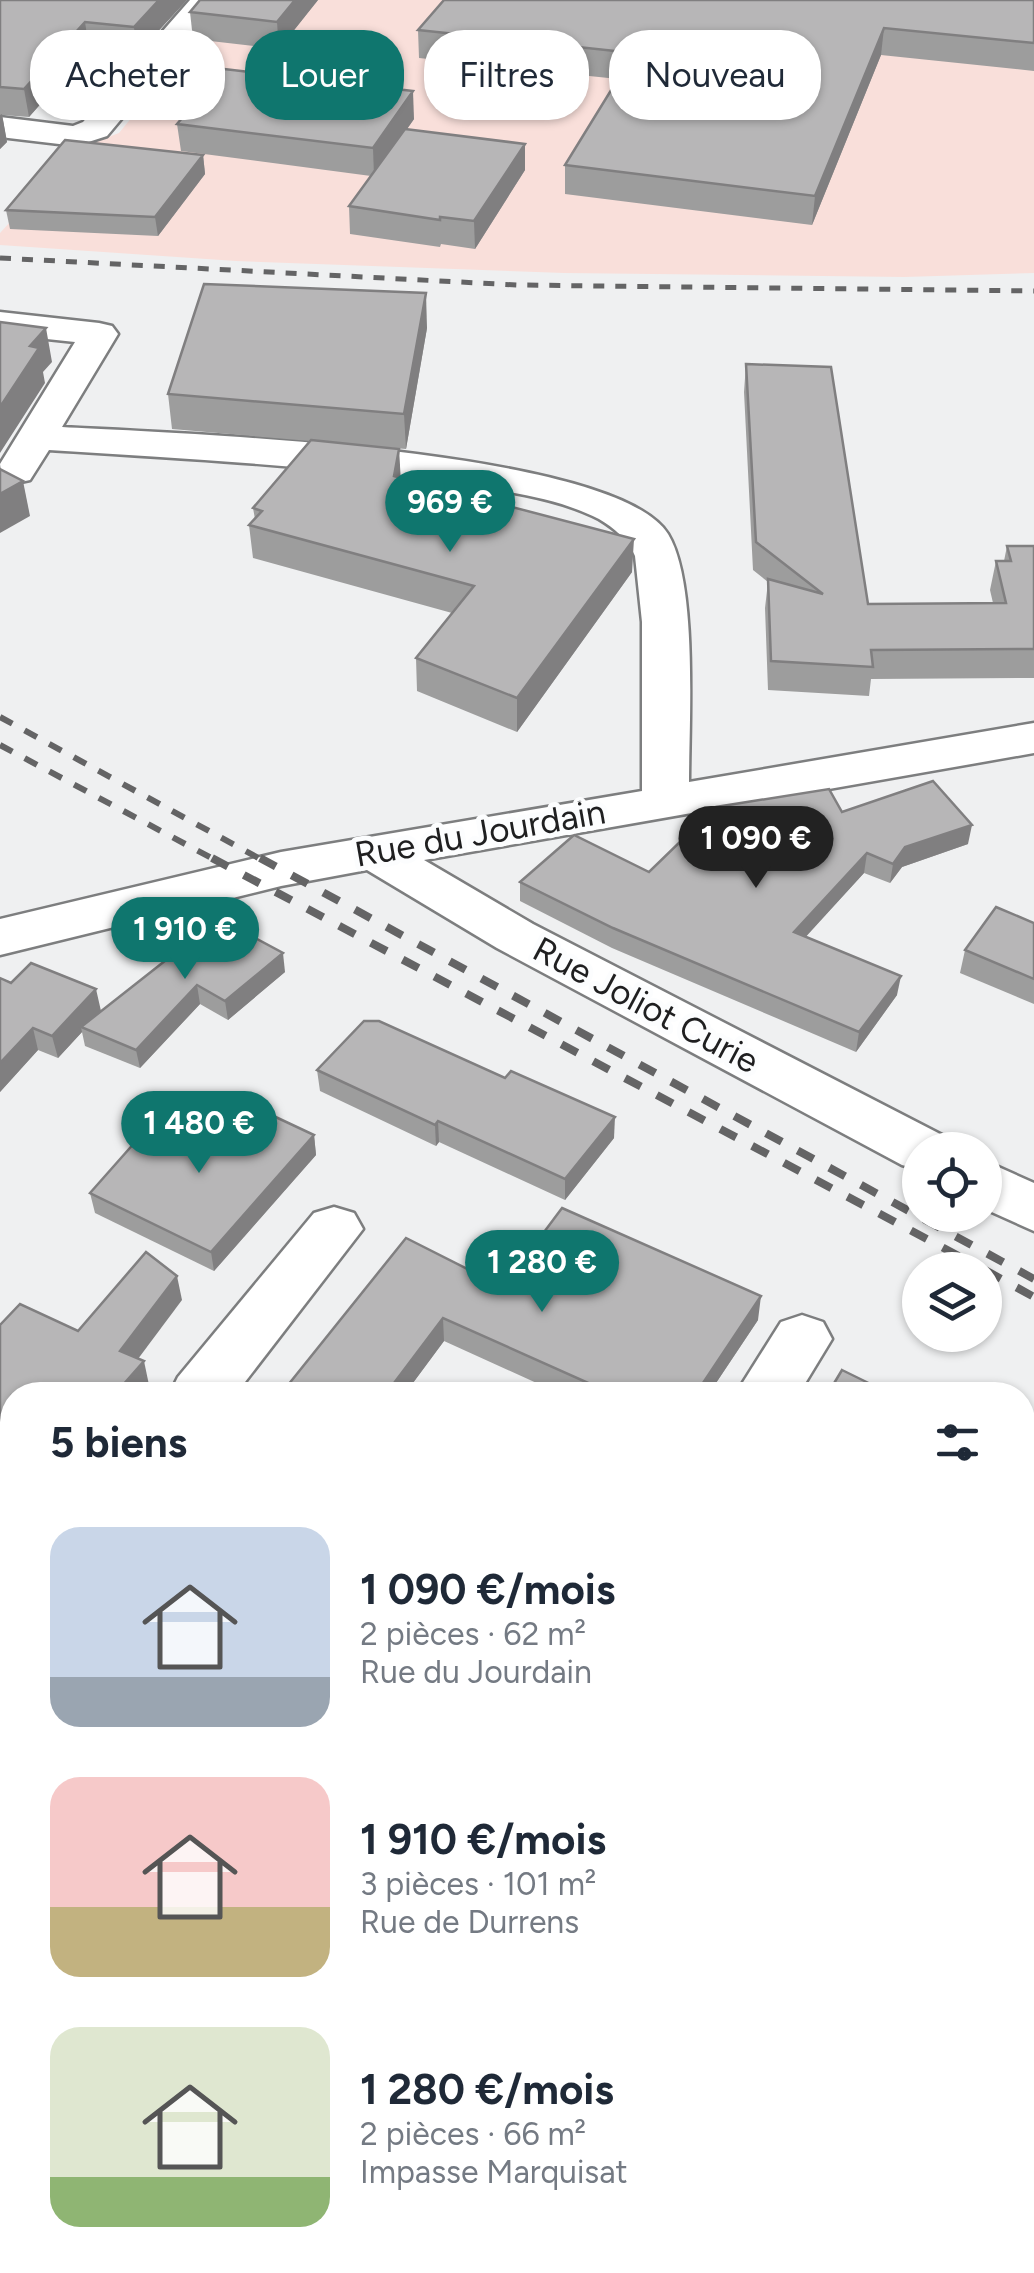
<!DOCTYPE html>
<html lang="fr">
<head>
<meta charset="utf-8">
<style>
  :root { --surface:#fff; --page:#f2f2f3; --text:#1f2937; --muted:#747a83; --accent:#0f766e }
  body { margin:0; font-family:Figtree,sans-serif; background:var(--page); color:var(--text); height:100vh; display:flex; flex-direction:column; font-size:38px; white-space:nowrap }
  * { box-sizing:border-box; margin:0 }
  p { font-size:32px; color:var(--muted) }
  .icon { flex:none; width:55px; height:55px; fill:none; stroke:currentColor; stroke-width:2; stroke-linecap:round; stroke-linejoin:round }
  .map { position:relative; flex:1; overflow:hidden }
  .drawer { position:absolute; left:0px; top:1382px; width:1035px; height:892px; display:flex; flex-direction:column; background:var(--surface); border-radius:40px 40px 0 0; box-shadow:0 2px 8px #0004 }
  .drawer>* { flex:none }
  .banner { position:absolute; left:30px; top:30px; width:975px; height:90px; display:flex; gap:20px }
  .buttons { position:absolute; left:902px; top:1132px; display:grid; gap:20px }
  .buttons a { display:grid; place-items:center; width:100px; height:100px; border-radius:50%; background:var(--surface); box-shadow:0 2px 8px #0004; font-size:50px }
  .price { position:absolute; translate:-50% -85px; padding:0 22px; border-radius:35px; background:var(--accent); color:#fff; font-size:32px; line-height:65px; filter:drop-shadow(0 2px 5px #0008) }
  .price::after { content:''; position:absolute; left:50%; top:60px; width:30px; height:22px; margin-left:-15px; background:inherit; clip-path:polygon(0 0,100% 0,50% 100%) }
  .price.active { background:#222; color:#fff }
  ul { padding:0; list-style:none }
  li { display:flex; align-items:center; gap:30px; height:250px; padding:0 50px }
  li span { display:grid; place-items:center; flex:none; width:280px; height:200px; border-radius:30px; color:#555 }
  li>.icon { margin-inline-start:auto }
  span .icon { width:120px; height:120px; fill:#fffc; stroke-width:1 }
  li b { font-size:42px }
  h2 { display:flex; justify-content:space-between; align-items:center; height:120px; padding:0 50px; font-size:42px }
  .tag { padding:0 35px; border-radius:40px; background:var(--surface); box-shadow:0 2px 8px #0004; font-size:35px; line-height:90px }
  .tag.active { background:var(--accent); color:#fff }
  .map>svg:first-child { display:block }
  .industrial { fill:#f9dfda }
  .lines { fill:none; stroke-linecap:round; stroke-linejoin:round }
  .minor-casing { stroke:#7d7e7f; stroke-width:5 }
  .minor { fill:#fff; fill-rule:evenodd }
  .rail-far2 { stroke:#646465; stroke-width:5; stroke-dasharray:11 11; stroke-linecap:butt }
  .rail-far1 { stroke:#646465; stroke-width:6; stroke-dasharray:14 14; stroke-linecap:butt }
  .rail { stroke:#646465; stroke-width:8; stroke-dasharray:18 18; stroke-linecap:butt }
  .wall { fill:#9d9d9d }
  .shaded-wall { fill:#807f80 }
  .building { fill:#b7b6b7; stroke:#807f80; stroke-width:2.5 }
  .labels { text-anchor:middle; stroke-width:10; stroke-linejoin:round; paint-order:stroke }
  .street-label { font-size:35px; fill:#1f1f20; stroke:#fcfdfe }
</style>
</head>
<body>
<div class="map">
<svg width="1034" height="2273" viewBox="0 0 1034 2273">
  <rect width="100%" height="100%" fill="#eff0f1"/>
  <!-- industrial -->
  <path class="industrial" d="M228,0H1034V273L904,277L564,273L236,261L0,245V233L77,149L119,133Z"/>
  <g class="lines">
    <!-- minor casing -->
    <g class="minor-casing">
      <g id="minor">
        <path d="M190,0H221L107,136L76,146L0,137V117L73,126L83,122Z"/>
        <path d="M0,312L99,323L112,326L118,334L62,427C169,433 614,447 668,534C698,583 689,723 689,782L1034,723V753L424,860L533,924L942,1135L950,1150H920V1170L902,1165L497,948L367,870L281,886L0,955V919L281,852L642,791V622L635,556C629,540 614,528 599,519C550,494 483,488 428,481C302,465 176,458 49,450L30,480L16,483L2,480L0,464L75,342L0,334Z"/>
        <path d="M985,1161L1034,1183V1231L985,1209Z"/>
        <path d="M334,1207L354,1213L363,1229L235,1395H169L178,1377L314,1213Z"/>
        <path d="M802,1315L823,1322L832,1339L798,1395H735L781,1322Z"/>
        <path d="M1034,1592V1652L1022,1655V1595Z"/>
        <path d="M12,1595V1665L0,1670V1600Z"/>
        <path d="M0,1683L12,1688V1756L0,1751Z"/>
        <path d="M1022,2014L1034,2017V2093L1022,2090Z"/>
        <path d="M0,2117H12L10,2200L0,2196Z"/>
        <path d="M664,2262H760L764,2273H669Z"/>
      </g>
    </g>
    <!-- minor -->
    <use href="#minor" class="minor"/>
    <!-- rail-far2 -->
    <path class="rail-far2" d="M0,258L517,285L1034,291"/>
    <!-- rail-far1 -->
    <g class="rail-far1">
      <path d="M0,717L264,861"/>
      <path d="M0,745L217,861"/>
    </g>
    <!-- rail -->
    <g class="rail">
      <path d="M212,858L985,1270"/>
      <path d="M260,858L1034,1279"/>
      <path d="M985,1270L1034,1297"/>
    </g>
  </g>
  <!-- wall -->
  <g class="wall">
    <path d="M0,0H187L137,54L89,49L29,117L2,115L7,142L0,149Z"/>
    <path d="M200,0H318L279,49L193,39L190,12Z"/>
    <path d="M1034,0V71L881,55L812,225L565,194V165L618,79L419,58L418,30Z"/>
    <path d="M414,119L407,129L525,144V170L475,249L441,244L440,247L350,234L349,206L371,176L181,151L177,124Z"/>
    <path d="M203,155L205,174L158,236L10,229L6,210Z"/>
    <path d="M427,328L406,449L370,446L400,477L632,572L517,732L417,691L416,658L452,613L253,558L249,525L255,519L253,508L310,441L172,429L168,394Z"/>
    <path d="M746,364L868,604L993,603L990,590L996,561H1004L1007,546H1034V678L871,679L869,696L768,690L765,608L768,582L753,570L744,392Z"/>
    <path d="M842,812L968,844L902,867L890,883L864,873L805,937L897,995L856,1052L612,948L520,901V882L649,872Z"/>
    <path d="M1034,923V1004L960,973L965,950Z"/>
    <path d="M231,925L285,972L228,1020L200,1004L140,1068L85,1046L82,1032L58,1058L38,1050L0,1092V978L101,1012Z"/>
    <path d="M317,1070L614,1138L565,1200L439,1142L436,1146L320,1091Z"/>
    <path d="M314,1135L316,1155L214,1271L95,1213L90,1193L234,1147Z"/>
    <path d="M503,1287L758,1320L708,1395H563L444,1341L404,1395H280Z"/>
    <path d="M1034,1646V1997L1022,1991V1654Z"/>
    <path d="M1022,2099L1034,2106V2197L1022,2190Z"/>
    <path d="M49,2262H131L126,2273H71Z"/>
    <path d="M206,2262H562L568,2266L567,2273H230Z"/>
  </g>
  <!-- shaded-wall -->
  <g class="shaded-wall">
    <path d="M159,0H187L137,54L134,27Z"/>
    <path d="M295,0H318L279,49L277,22Z"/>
    <path d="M85,22L89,49L29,117L24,89Z"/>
    <path d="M884,28L881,55L812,225L815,196Z"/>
    <path d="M413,91L414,119L374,176L373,148Z"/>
    <path d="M2,114L7,142L0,149V115Z"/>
    <path d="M525,144V170L475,249L474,221Z"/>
    <path d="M203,155L205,174L158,236L155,217Z"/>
    <path d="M426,293L427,328L406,449L404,414Z"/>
    <path d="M46,328L52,362L43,372L45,383L0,453V407L30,346Z"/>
    <path d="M399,449L401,482L394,476Z"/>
    <path d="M23,481L30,516L0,533V494Z"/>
    <path d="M634,539L632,572L517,732V698Z"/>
    <path d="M972,825L968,844L902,867L890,883L893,864L905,847Z"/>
    <path d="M867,853L864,873L792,952L794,932Z"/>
    <path d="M283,953L285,972L228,1020L225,1001Z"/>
    <path d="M901,976L897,995L856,1052L859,1032Z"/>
    <path d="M197,985L200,1004L140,1068L136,1050Z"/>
    <path d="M96,989L101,1011L81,1027L82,1032L58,1058L52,1036Z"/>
    <path d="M33,1028L38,1050L0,1092V1063Z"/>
    <path d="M615,1117L614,1138L565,1200V1179Z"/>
    <path d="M438,1121L439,1142L436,1146L435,1125Z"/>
    <path d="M314,1135L316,1155L214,1271L211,1252Z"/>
    <path d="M177,1276L182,1300L126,1375L120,1351Z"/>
    <path d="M761,1296L758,1320L708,1395H695Z"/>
    <path d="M443,1318L444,1341L404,1395H385Z"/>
    <path d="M144,1361L149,1385L141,1395H114Z"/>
    <path d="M12,1510V1542L0,1557V1524Z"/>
    <path d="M116,2262H131L126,2273H110Z"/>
  </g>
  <!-- building -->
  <g class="building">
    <path d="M0,0H159L134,27L85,22L24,89L0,87Z"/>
    <path d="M200,0H295L277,22L190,12Z"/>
    <path d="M444,0H1034V43L884,28L815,196L565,165L634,53L418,30Z"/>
    <path d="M224,69L413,91L373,148L177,124Z"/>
    <path d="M405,129L525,144L474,221L440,217V220L349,206Z"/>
    <path d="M65,140L203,155L155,217L6,210Z"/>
    <path d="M204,284L426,293L404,414L168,394Z"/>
    <path d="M0,322L46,328L30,346L39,348L0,407Z"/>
    <path d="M746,364L831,367L868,604L1006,603L996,561H1011L1007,546H1034V649L871,650L873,667L771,661L768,579L823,594L756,542Z"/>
    <path d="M311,440L399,449L394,476L634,539L517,698L416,658L474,586L249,525L262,511L253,508Z"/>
    <path d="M0,469L23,481L0,494Z"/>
    <path d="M933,781L972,825L905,847L893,864L867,853L794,932L901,976L859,1032L613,928L520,882L574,835L649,872L716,807L829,789L842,812Z"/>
    <path d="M996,907L1034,923V979L965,950Z"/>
    <path d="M222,916L231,925L283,953L225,1001L197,985L136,1050L81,1027Z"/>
    <path d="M31,963L96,989L52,1036L33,1028L0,1063V978L11,983Z"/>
    <path d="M364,1021H379L505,1078L511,1071L615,1117L565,1179L438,1121L435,1125L317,1070Z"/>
    <path d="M265,1112L314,1135L211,1252L90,1193L160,1114L234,1147Z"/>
    <path d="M562,1208L761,1296L695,1395H615L443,1318L385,1395H280L406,1238L503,1287Z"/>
    <path d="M146,1252L177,1276L120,1351L144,1361L114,1395H12V1447L8,1453L12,1457V1510L0,1524V1325L20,1304L78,1331Z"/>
    <path d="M842,1370L893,1395H827Z"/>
    <path d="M1034,1646V1965L1022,1958V1654L1026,1647Z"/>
    <path d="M1022,2099L1034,2106V2180L1028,2177L1022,2184Z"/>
    <path d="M72,2262H116L110,2273H94Z"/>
    <path d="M234,2262H562L568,2266L564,2273H257Z"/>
  </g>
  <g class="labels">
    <!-- street labels -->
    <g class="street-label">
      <text transform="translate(480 833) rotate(-10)" y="12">Rue du Jourdain</text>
      <text transform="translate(646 1005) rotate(28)" y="12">Rue Joliot Curie</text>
    </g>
  </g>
</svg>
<div class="buttons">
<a><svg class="icon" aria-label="locate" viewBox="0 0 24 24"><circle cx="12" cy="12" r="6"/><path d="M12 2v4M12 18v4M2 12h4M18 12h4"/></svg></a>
<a><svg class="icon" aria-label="layers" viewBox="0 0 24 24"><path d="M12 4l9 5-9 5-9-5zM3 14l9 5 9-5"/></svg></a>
</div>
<b class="price" style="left:450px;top:555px">969 €</b>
<b class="price active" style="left:756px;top:891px">1 090 €</b>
<b class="price" style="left:185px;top:982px">1 910 €</b>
<b class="price" style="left:199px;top:1176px">1 480 €</b>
<b class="price" style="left:542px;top:1315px">1 280 €</b>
<div class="banner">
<a class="tag">Acheter</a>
<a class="tag active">Louer</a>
<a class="tag">Filtres</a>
<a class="tag">Nouveau</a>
</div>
<section class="drawer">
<h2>5 biens<svg class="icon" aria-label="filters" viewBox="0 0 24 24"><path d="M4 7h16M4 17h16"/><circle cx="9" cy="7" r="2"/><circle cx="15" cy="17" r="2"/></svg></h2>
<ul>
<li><span style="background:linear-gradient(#c9d6e8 75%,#9aa5b1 0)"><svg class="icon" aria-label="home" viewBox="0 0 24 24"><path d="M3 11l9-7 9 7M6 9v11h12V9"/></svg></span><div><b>1 090 €/mois</b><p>2 pièces · 62 m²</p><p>Rue du Jourdain</p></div></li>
<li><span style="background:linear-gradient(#f6c9c9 65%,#c2b280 0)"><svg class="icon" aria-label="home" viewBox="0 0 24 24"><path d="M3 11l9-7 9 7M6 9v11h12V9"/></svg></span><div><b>1 910 €/mois</b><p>3 pièces · 101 m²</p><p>Rue de Durrens</p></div></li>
<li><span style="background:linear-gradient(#dfe7d0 75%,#8fb573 0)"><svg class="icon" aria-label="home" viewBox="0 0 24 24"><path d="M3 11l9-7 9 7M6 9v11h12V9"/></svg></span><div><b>1 280 €/mois</b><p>2 pièces · 66 m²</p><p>Impasse Marquisat</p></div></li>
</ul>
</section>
</div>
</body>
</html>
